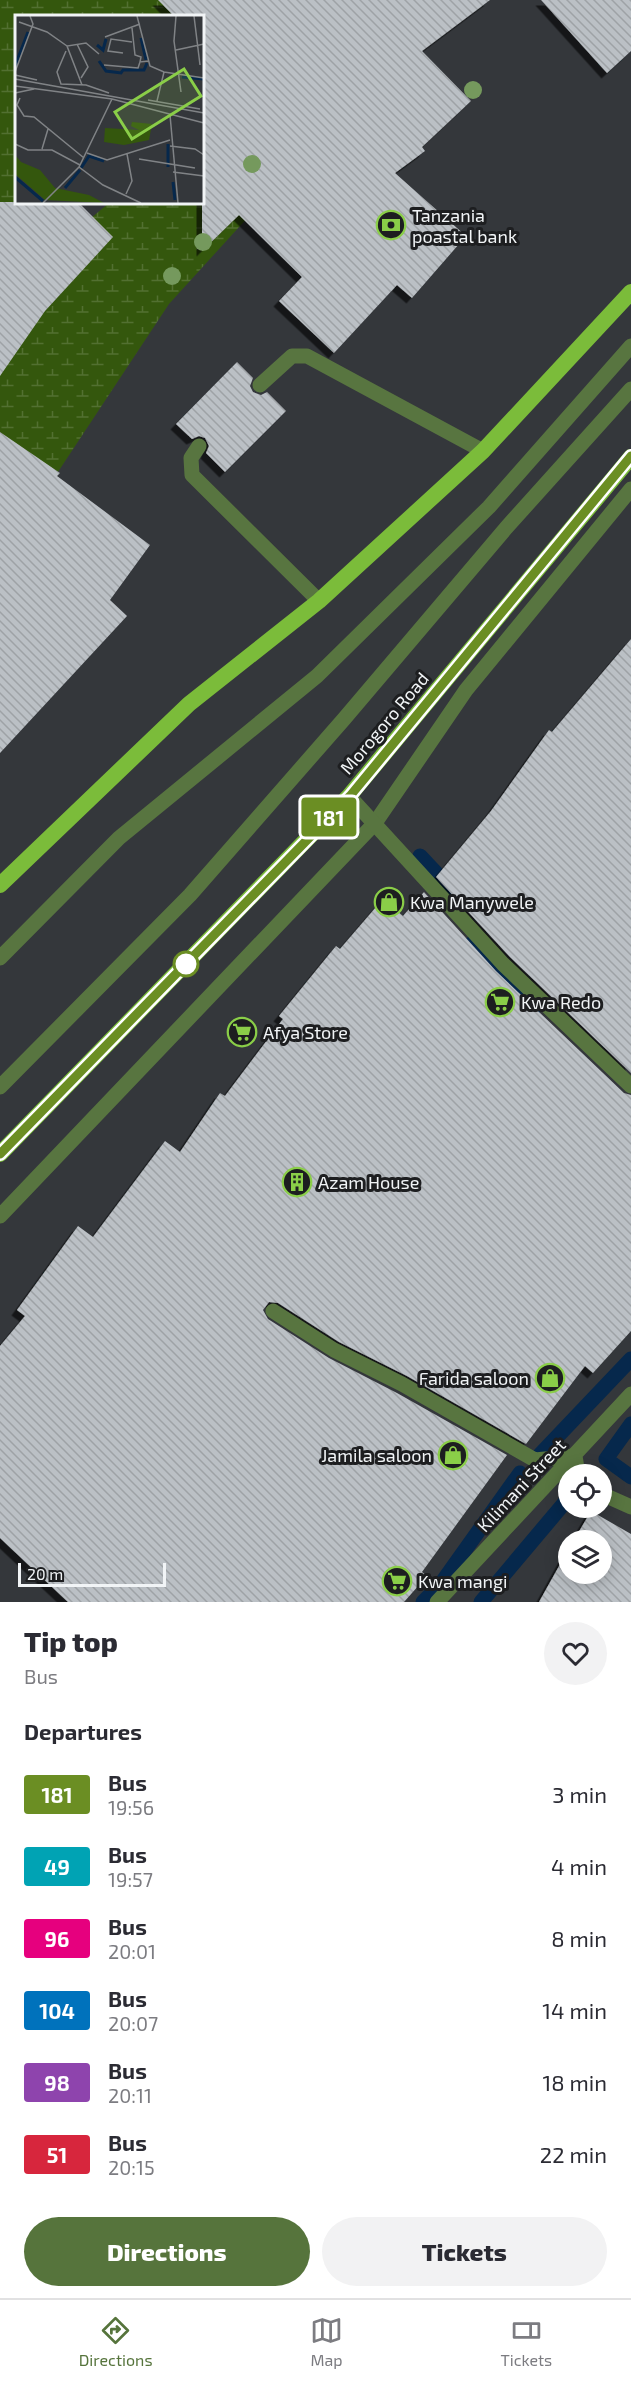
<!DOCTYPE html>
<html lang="en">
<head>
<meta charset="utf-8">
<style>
	body { margin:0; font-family:"Exo 2",sans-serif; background:#f2f2f3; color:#2b2b33; height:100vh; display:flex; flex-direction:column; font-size:22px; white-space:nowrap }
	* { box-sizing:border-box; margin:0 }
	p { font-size:20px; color:#7c7c81 }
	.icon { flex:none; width:33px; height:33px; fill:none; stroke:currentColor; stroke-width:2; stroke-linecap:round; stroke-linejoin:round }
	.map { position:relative; height:1602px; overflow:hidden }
	.sheet { display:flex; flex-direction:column; background:#fff; flex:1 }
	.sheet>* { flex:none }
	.badge { padding:0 12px; border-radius:4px; font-size:21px; line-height:39px }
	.fabs { position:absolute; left:558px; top:1464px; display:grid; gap:12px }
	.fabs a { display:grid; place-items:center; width:54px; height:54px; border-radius:50%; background:#fff; box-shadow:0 3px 15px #0003; font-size:30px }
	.scale { position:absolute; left:18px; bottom:15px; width:148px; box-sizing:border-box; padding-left:6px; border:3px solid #f1f4f6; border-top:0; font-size:16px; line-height:21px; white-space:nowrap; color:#f1f4f6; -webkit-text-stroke:4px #1d1e20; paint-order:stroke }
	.map>.badge { position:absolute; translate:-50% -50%; box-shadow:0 0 0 3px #fff }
	h2 { padding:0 24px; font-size:22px; line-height:54px }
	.round { display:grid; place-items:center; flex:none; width:63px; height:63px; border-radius:32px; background:#f2f2f3 }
	.headline { display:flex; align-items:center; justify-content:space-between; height:102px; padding:0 24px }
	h1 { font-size:28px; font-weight:800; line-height:45px }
	.action { display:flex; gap:12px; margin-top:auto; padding:12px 24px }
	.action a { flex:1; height:69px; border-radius:36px; background:#56743c; color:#fff; font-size:24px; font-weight:800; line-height:69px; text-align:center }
	.action a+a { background:#f2f2f3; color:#2b2b33 }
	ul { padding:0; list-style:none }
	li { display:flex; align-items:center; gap:18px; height:72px; padding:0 24px }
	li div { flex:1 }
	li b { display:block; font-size:22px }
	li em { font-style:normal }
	li .badge { min-width:66px; font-weight:700; text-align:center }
	.tabs { display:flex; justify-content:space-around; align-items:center; height:84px; border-top:2px solid #e1e1e2; background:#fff; font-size:16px; color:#7c7c81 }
	.tabs a { display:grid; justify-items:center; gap:3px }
	.tabs .current { color:#56743c }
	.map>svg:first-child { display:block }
</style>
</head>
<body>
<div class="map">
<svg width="631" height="1602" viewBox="0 0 631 1602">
	<defs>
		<pattern id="wetland-marsh" width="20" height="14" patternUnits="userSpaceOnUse" patternTransform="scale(1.5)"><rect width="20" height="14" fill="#34570d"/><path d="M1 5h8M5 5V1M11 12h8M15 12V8" fill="none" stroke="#527031"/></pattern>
		<pattern id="building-back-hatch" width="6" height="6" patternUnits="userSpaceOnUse" patternTransform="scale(1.5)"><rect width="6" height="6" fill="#bbc0c5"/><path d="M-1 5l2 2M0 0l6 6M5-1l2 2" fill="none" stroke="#9ea2a6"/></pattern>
		<filter id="shadow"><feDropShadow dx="-5.5" dy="5.5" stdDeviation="0" flood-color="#0009"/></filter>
	</defs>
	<rect width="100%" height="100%" fill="#34373b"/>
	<path fill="url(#wetland-marsh)" d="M 0,0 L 197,0 L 178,16 L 16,16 L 16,202 L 73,233 L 109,203 L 202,202 L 280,182 L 169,304 L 48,487 L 0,469 Z"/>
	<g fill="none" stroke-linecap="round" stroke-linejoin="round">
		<path stroke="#06284c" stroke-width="15" d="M 420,856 L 451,889
			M 471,944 L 534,1008
			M 631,1424 L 606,1459 L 631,1477
			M 535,1460 L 631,1359
			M 423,1602 L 440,1585 L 520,1473
			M 481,1602 L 566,1501"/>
	</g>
	<path fill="url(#building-back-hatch)" filter="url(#shadow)" d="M 158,0 L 490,0 L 422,51 L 471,101 L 422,147 L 425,151 L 395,173 L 466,236 L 412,298 L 397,285 L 334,353 L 279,301 L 302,277 L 239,215 L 202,251 L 202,16 L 174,16 Z
		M 541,0 L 631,0 L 631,51 L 607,73 Z
		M 0,202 L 78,202 L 113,237 L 45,311 L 0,376 Z
		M 237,362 L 253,378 L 250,386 L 253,392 L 261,395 L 267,392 L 286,411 L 225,472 L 206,453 L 209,446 L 205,438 L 199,436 L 192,439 L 176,424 Z
		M 0,432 L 60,473 L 57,476 L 150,545 L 110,600 L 127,616 L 0,753 Z
		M 631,639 L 631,1073 L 510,957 L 436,877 L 491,811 L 549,730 L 552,732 Z
		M 424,892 L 496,971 L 624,1093 L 631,1095 L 631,1331 L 593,1373 L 585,1366 L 526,1444 L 407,1376 L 339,1342 L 278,1303 L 269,1302 L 263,1310 L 268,1319 L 329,1358 L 397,1393 L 507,1455 L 422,1572 L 427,1576 L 404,1602 L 68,1602 L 0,1538 L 0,1346 L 25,1316 L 17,1310 L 78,1226 L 93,1237 L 165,1141 L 180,1152 L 220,1093 L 225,1096 L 283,1019 L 279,1016 L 336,946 L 340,949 L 383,899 L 403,916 Z
		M 591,1511 L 631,1534 L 631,1602 L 539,1602 L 568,1550 L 568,1574 L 602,1574 L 602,1540 L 574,1540 Z"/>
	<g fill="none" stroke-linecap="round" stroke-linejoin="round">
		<path stroke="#587540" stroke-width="15" d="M 260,385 L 292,356 L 307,356 L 483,451
			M 199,446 L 191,458 L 192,475 L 319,601
			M 0,958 L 119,838 L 317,676 L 489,507 L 631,346
			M 0,1087 L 190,895 L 344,719 L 506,528 L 631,389
			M 0,1216 L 375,823 L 466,690 L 631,489"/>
		<path stroke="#587540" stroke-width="15" d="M 349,796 L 503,964 L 631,1086
			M 273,1311 L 334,1350 L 402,1384 L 535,1460 L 575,1456
			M 575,1456 L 578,1474
			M 602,1494 L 631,1507
			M 437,1602 L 631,1394"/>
		<path stroke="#7bbc3a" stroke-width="16" d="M 0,885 L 189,704 L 319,601 L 483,451 L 631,292
			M 0,1154 L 349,796 L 631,457"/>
	</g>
	<g fill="#75995d">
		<circle cx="473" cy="90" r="9"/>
		<circle cx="252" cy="164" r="9"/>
		<circle cx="203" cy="242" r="9"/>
		<circle cx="172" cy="276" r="9"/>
	</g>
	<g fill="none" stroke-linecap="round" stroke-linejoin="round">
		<g stroke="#fff" stroke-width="14">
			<path id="line" d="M 0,1154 L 350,796 L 631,456"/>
		</g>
		<use href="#line" stroke="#6b8e23" stroke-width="9"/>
	</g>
	<defs>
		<g id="bank-ring" transform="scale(1.5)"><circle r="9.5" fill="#1d1e20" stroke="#8ace48" stroke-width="1.5"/><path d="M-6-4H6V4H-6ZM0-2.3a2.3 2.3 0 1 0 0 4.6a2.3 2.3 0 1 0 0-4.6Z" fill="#8ace48"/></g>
		<g id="shop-ring" transform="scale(1.5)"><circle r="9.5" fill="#1d1e20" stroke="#8ace48" stroke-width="1.5"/><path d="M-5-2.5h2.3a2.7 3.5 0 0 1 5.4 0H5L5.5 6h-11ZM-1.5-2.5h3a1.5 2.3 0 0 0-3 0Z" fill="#8ace48"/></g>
		<g id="supermarket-ring" transform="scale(1.5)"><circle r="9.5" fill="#1d1e20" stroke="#8ace48" stroke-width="1.5"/><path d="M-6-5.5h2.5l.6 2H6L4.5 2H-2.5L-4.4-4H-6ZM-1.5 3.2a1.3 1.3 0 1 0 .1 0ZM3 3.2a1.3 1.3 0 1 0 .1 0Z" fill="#8ace48"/></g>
		<g id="building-ring" transform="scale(1.5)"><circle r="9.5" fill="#1d1e20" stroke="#8ace48" stroke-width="1.5"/><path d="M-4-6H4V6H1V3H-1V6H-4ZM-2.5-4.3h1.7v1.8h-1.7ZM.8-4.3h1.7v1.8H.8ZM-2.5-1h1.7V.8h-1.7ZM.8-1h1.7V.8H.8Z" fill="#8ace48"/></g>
	</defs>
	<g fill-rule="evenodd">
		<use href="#bank-ring" x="391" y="225"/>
		<use href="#shop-ring" x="389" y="902"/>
		<use href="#supermarket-ring" x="500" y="1002"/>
		<use href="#supermarket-ring" x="242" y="1032"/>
		<use href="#building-ring" x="297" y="1182"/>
		<use href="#shop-ring" x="550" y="1378"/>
		<use href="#shop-ring" x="453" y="1455"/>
		<use href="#supermarket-ring" x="397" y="1581"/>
	</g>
	<circle fill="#fff" stroke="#6b8e23" stroke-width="3" cx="186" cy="964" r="12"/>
	<g text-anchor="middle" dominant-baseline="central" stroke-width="6" stroke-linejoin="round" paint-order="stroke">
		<g font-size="18" fill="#f1f4f6" stroke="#1d1e20" text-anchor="start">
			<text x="412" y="215">Tanzania<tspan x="412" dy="21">poastal bank</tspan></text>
			<text x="410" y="902">Kwa Manywele</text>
			<text x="521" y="1002">Kwa Redo</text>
			<text x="263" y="1032">Afya Store</text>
			<text x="318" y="1182">Azam House</text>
			<text x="529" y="1378" text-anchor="end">Farida saloon</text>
			<text x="432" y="1455" text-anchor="end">Jamila saloon</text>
			<text x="418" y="1581">Kwa mangi</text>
		</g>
		<g font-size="18" fill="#f1f4f6" stroke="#1d1e20">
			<text transform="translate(384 723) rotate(-50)">Morogoro Road</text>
			<text transform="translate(521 1485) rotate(-47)">Kilimani Street</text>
		</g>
	</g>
	<g transform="translate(15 15)">
		<rect width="189" height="189" fill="#34373b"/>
		<path d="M 117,107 L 137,109 L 134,125 L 109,130 L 89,127 L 90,113 L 124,115 L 116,111 ZM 0,140 L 6,147 L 25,155 L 40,173 L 74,180 L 89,188 L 30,185 L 0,159 Z" fill="#34570d"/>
		<path fill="none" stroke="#06284c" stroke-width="3" d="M 126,23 L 131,45M 82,30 L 88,35 L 91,24M 84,46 L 91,56 L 106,58 L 108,55 L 129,55 L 132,48M 0,51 L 13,17M 167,62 L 189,64M 153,129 L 153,152M 66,153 L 74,141 L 89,146M 0,162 L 28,186M 158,167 L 160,185M 50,173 L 65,155"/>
		<path fill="none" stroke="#808386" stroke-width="1.5" d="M 122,1 L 135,51 L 149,57 L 189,63M 161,1 L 159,26 L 166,77M 179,1 L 185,50M 4,7 L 32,17 L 52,31M 117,13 L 120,40 L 126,42 L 125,47 L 134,46M 90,22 L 125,9M 62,29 L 73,52 L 66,63M 161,35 L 189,29M 51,36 L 42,57 L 46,69 L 71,70 L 94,78M 108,38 L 93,36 L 96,24 L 117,27M 89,50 L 123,53 L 125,47M 0,57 L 18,9 L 15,1M 0,60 L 22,65M 0,64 L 189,98M 67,70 L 52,31 L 71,28 L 84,39M 0,71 L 97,84 L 189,108M 0,78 L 19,74M 5,83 L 2,90 L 9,101 L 19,102 L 69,143M 133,85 L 185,94M 142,86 L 149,57M 155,100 L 163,188M 0,129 L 13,135 L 37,135 L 65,150M 155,131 L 180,134 L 189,140M 27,134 L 33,114M 72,138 L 92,145 L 155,125M 124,144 L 180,153M 64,152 L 88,170 L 126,188M 158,157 L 189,161M 111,179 L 117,166 L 112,139M 28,188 L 64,152 L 97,84"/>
		<path fill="#8ace48" fill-opacity="0.15" stroke="#8ace48" stroke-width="3" d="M 169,54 L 186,81 L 117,124 L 100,97 Z"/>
		<rect width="189" height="189" fill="none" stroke="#f1f4f6" stroke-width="3"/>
	</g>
</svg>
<div class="fabs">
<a><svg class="icon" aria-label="locate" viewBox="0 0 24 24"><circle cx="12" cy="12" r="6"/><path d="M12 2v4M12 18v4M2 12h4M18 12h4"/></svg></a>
<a><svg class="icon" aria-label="layers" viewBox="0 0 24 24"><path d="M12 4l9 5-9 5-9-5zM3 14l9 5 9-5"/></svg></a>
</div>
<div class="scale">20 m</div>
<b class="badge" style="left:329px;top:817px;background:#6b8e23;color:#fff">181</b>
</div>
<section class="sheet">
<div class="headline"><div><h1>Tip top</h1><p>Bus</p></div><a class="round"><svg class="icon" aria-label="heart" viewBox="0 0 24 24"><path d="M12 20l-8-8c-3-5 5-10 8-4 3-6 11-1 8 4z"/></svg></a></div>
<h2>Departures</h2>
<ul>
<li><span class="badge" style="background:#6b8e23;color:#fff">181</span><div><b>Bus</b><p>19:56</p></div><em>3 min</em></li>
<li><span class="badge" style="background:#00a3b4;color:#fff">49</span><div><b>Bus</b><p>19:57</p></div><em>4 min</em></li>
<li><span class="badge" style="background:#e6007e;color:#fff">96</span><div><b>Bus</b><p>20:01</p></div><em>8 min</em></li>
<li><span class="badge" style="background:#0072bc;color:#fff">104</span><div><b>Bus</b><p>20:07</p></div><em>14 min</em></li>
<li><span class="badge" style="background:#8e44ad;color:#fff">98</span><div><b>Bus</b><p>20:11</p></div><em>18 min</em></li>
<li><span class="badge" style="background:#d7263d;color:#fff">51</span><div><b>Bus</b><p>20:15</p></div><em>22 min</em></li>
</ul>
<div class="action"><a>Directions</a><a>Tickets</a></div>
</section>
<nav class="tabs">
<a class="current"><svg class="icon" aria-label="directions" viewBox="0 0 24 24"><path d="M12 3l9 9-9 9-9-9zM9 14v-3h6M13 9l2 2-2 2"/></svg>Directions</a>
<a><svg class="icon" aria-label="map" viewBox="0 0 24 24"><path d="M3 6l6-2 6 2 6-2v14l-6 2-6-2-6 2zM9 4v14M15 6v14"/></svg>Map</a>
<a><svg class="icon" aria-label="tickets" viewBox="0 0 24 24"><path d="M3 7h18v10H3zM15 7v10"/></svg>Tickets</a>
</nav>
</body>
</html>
